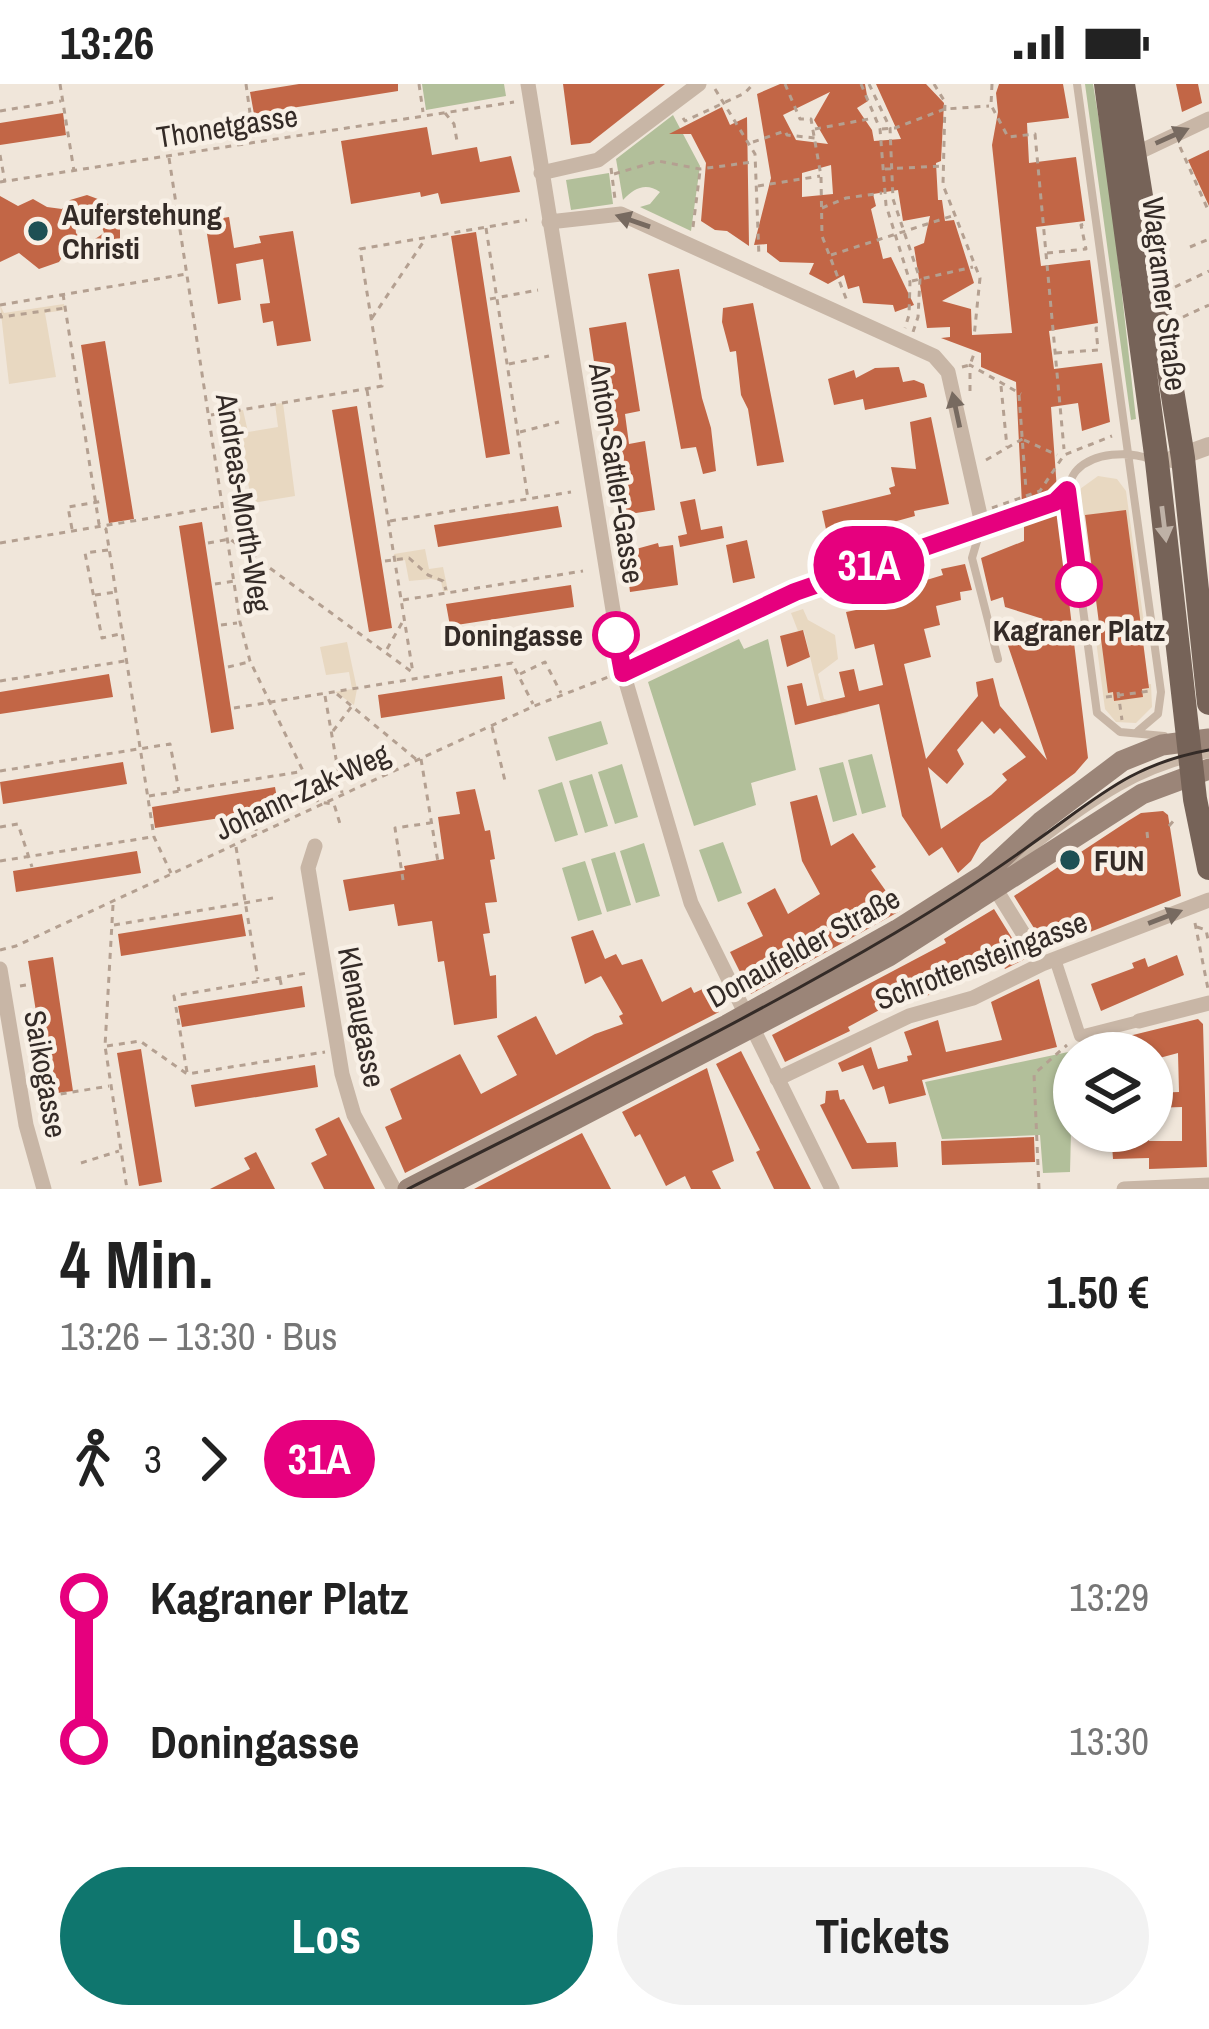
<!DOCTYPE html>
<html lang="de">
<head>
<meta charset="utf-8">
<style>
	body { margin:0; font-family:"Archivo Narrow",sans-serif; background:#f2f2f2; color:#222; height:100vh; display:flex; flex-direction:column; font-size:45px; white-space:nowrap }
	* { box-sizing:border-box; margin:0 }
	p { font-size:39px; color:#767676 }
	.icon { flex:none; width:66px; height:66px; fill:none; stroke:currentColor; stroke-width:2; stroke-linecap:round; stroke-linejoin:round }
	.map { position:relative; height:1105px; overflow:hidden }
	.side { display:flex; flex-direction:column; background:#fff; flex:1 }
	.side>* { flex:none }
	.badge { padding:0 24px; border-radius:39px; font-size:42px; line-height:78px }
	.buttons { position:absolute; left:1053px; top:948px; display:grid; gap:24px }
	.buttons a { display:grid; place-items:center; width:120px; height:120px; border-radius:50%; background:#fff; box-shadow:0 3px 9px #0004; font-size:60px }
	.map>.badge { position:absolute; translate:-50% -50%; box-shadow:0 0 0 6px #fff }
	.legs { display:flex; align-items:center; gap:18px; height:132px; padding:0 60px; font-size:39px }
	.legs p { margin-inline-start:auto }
	.overview { display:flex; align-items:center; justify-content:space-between; height:204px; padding:0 60px }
	h1 { font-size:66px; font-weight:700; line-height:90px }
	.button { display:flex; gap:24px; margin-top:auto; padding:24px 60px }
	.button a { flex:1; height:138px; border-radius:72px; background:#0f766e; color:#fff; font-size:48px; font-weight:700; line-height:138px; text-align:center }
	.button a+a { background:#f2f2f2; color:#222 }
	ul { padding:0 60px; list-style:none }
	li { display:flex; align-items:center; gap:42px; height:144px; font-size:45px }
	li i { display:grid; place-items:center; width:18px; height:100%; margin:0 15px; background:currentColor }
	li i::after { content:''; width:30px; height:30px; margin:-15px; border:9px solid; border-radius:50%; background:#fff }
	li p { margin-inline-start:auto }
	li:first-child i { background:linear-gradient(#0000 50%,currentColor 0) }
	li:last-child i { background:linear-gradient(currentColor 50%,#0000 0) }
	.status { display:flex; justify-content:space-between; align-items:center; height:84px; padding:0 60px; background:#fff; direction:ltr }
	.status svg { height:33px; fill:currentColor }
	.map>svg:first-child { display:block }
</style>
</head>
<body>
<div class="status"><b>13:26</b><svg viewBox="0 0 49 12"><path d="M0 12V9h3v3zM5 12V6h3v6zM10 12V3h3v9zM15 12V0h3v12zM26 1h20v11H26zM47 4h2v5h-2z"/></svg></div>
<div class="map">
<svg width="1209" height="1105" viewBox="0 0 1209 1105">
	<rect width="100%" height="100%" fill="#f0e6da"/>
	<path fill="#b2bf9a" d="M 422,0 L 504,0 L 506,12 L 426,26 Z
		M 1085,0 L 1093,0 L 1110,104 L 1136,335 L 1131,336 Z
		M 673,31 L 700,82 L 691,147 L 640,123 L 650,120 L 660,108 C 646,98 634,104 623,116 L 616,75 Z
		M 609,89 L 613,120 L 571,126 L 566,96 Z
		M 739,555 L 744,565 L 768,555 L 796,686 L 751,699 L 756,721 L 694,742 L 648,598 Z
		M 601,637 L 608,660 L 556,677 L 548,653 Z
		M 872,670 L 886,723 L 862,730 L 848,676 Z
		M 843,678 L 857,731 L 833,738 L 819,684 Z
		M 622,680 L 638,733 L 615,740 L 598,688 Z
		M 592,690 L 608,742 L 585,749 L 569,697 Z
		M 562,698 L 578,751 L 555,758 L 538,706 Z
		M 723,758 L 742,809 L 718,818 L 699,766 Z
		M 644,759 L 660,812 L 636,819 L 620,767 Z
		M 615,768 L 631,821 L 607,828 L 591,775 Z
		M 585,777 L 602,830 L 578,837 L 562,784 Z
		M 1073,967 L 1070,1088 L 1043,1089 L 1040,1051 L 942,1055 L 925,998 Z"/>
	<path fill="#e8d8c1" d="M 64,220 L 65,226 L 45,229 L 56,293 L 9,300 L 0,221 L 4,229 Z
		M 283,319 L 295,412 L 252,419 L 234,327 L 243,326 L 248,348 L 278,343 L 275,320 Z
		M 1098,392 L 1117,395 L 1126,407 L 1145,547 L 1135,548 L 1119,427 L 1080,432 L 1080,405 Z
		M 425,465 L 429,485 L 443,483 L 448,507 L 443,507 L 441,497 L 431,495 L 409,497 L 405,476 L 395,478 L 394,470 Z
		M 803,525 L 808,536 L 835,551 L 838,575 L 818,590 L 824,615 L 847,623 L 848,629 L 835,632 L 834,626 L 821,619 L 804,547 L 798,547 L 791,529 Z
		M 1104,539 L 1142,601 L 1151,600 L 1152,623 L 1136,639 L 1116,638 L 1105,625 L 1094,541 Z
		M 347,558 L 357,605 L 354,621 L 335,608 L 352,605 L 349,588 L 326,591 L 320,563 Z"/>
	<path fill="#c26646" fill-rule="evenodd" d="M 299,0 L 398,0 L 398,7 L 254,30 L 250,8 Z
		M 563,0 L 665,0 L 590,59 L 571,61 Z
		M 780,0 L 865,0 L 868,17 L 857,24 L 872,46 L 874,57 L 901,55 L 876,0 L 926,0 L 944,19 L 941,77 L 936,79 L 938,116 L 942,116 L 945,137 L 954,136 L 974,199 L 942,217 L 971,225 L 972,251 L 1012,249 L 992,61 L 998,28 L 996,9 L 999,0 L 1063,0 L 1069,34 L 1027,39 L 1029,79 L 1076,73 L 1085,137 L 1036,143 L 1041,182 L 1090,176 L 1098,239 L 1049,247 L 1054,285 L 1102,279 L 1110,338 L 1082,347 L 1078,319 L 1051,323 L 1057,406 L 1053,411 L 1022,421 L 1016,298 L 981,283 L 981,269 L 941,254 L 950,253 L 950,243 L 927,244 L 914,163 L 924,159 L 930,132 L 903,137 L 898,106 L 873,110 L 876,122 L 871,125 L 883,175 L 891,173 L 914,221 L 895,228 L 893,221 L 863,219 L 859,202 L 848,205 L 844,191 L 828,200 L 809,190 L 814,179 L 780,178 L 767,168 L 767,160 L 754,161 L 771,94 L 757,10 ZM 830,8 L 814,36 L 828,60 L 796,56 L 783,31 ZM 831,81 L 833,110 L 802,113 L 802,89 Z
		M 1176,0 L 1198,0 L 1202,19 L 1182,28 Z
		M 722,23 L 730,41 L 747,33 L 749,162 L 727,147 L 715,146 L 701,137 L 706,79 L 691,50 L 669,50 Z
		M 63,29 L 66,51 L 0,61 L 0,39 Z
		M 427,43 L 432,71 L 477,63 L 480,78 L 511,72 L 520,108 L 441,120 L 438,109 L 421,113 L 420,108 L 351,120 L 341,57 Z
		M 1209,66 L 1209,122 L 1188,76 Z
		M 87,111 L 106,118 L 120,134 L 120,154 L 105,171 L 85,176 L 67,167 L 59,178 L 39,185 L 19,169 L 0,178 L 0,112 L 18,122 L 33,115 L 47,123 L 62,125 L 70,116 ZM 81,131 L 99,134 L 104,149 L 86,161 L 76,149 L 75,140 Z
		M 229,133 L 234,164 L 261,159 L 259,152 L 293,147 L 311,257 L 277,262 L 273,237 L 263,239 L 260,220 L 270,219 L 263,175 L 236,180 L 241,216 L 218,220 L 205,137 Z
		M 476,148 L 510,370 L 486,374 L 451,152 Z
		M 679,185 L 702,314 L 711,344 L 716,387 L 703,390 L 696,363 L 681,365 L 648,190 Z
		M 753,219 L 784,378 L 757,382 L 748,325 L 741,311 L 736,267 L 730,268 L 722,238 L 723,224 Z
		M 626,238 L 640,327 L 625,330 L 629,360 L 645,357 L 655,426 L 617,432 L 589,244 Z
		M 105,257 L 134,435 L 109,439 L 81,261 Z
		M 899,283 L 903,298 L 914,296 L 924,300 L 927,313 L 865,326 L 863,315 L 834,321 L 828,295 L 854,286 L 856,294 L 875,284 Z
		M 357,322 L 392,544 L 369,548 L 332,326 Z
		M 931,333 L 949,420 L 914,427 L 915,432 L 850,450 L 845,457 L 829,459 L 822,427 L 891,410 L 889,404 L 895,402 L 891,383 L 916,385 L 910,338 Z
		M 695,415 L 701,446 L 722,442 L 724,454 L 680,463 L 678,452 L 687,450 L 680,418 Z
		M 558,422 L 562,443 L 438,463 L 434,441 Z
		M 1126,426 L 1149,604 L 1142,605 L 1143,613 L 1114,617 L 1113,608 L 1108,609 L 1085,431 Z
		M 1058,427 L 1088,674 L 1075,689 L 981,759 L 971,777 L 958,789 L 942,763 L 929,772 L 902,732 L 879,620 L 795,641 L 787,602 L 802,599 L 807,622 L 845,613 L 839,588 L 854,585 L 859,607 L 883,601 L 874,560 L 855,565 L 846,528 L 866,524 L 864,515 L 943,491 L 941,485 L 965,480 L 972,506 L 960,508 L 961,516 L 936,522 L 940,541 L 924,545 L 931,573 L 904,580 L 926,675 L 978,612 L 976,598 L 993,594 L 1000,622 L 1047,676 L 1004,550 L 1043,535 L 1005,523 L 1003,513 L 991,517 L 981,474 L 1024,457 L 1024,438 ZM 982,637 L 994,650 L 1000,644 L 1026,673 L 1002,690 L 1007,696 L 991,711 L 941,745 L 928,683 L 947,700 L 964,680 L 957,666 Z
		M 202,438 L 234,645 L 211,649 L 179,442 Z
		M 747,456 L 755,494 L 733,499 L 726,461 Z
		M 658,459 L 659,463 L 673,461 L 678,501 L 630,508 L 625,468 Z
		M 571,501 L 574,523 L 450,542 L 446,520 Z
		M 803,546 L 810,573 L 787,583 L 780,552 Z
		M 109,590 L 113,613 L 0,630 L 0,608 Z
		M 502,592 L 505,615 L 381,634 L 378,611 Z
		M 123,678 L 127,700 L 3,720 L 0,698 Z
		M 275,703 L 279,725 L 155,744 L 152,723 Z
		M 475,705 L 485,747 L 490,746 L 495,775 L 490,776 L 497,818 L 485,819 L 490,849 L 483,850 L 490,892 L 496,891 L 497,934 L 454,941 L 444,877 L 438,878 L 432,837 L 398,842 L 394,820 L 349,827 L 343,796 L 405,786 L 404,782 L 444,775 L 438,733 L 460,730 L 456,708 Z
		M 817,711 L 831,762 L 853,749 L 876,783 L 871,786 L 900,827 L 751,910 L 730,868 L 763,852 L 747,819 L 775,804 L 788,830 L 820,810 L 802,777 L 790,718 Z
		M 1163,727 L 1168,731 L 1181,812 L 1047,865 L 1014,812 L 1128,737 L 1141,729 Z
		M 137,767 L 141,789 L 16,808 L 13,787 Z
		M 994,825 L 1025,875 L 1005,885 L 992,863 L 958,883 L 964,893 L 925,913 L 920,904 L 848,943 L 850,947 L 785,978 L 772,951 L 946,859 L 944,855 Z
		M 242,830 L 246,852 L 121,872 L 118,850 Z
		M 593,846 L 605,875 L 616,870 L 622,881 L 642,875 L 662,918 L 691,903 L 694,909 L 709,902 L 719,928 L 405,1089 L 385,1043 L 402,1035 L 390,1005 L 460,970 L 481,1010 L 517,991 L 497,952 L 536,932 L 556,971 L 595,950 L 623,940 L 619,932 L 623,930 L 601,892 L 585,900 L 571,853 Z
		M 1177,871 L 1184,891 L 1101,927 L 1091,900 L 1134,884 L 1132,879 L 1145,874 L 1148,883 Z
		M 53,873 L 73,1007 L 49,1010 L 28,877 Z
		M 1039,895 L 1057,963 L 922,996 L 926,1011 L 889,1020 L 884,1002 L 873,1006 L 863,981 L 842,988 L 838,979 L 871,963 L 878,985 L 908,977 L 907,972 L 912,971 L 904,948 L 938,936 L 946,968 L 1002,956 L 991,918 Z
		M 302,902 L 305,923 L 182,943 L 178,922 Z
		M 1198,935 L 1203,940 L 1207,1083 L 1149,1085 L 1149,1074 L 1113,1075 L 1111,1047 L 1149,1047 L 1149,1057 L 1182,1057 L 1182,1023 L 1152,1024 L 1152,1009 L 1179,1008 L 1178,969 L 1152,976 L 1152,969 L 1080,969 L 1080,964 Z
		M 141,965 L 162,1098 L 139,1102 L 117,969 Z
		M 741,967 L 785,1054 L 811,1105 L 774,1105 L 756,1068 L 760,1066 L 716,980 Z
		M 315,981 L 318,1003 L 195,1023 L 191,1001 Z
		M 707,984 L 734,1077 L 712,1087 L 721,1105 L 691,1105 L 685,1092 L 666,1102 L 640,1050 L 635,1053 L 622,1028 Z
		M 838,1006 L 840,1016 L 844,1015 L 867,1059 L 896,1058 L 898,1083 L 852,1085 L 820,1021 L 825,1019 L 826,1007 Z
		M 339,1033 L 375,1105 L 324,1105 L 311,1079 L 327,1071 L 315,1045 Z
		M 582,1049 L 611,1105 L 474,1105 Z
		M 1034,1053 L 1035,1078 L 942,1081 L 941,1057 Z
		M 256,1068 L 275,1105 L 210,1105 L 250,1085 L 244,1074 Z"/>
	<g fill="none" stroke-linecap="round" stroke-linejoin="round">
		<path stroke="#b4a091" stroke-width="3" stroke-dasharray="6 6" stroke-linecap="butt" d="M 60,0 L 74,87
			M 246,0 L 254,58
			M 419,0 L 423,28
			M 785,0 L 800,35 L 811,35 L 821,92 L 822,152 L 847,217
			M 861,0 L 880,45 L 886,121 L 910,198 L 909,231 L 905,244
			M 869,0 L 890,44 L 893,115 L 920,195 L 918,233 L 913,248
			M 934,0 L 945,18 L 943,101 L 980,194 L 974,253
			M 992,0 L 991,21 L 1008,53 L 1035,50 L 1064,365
			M 715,5 L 755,70 L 759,173
			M 0,27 L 61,17
			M 445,29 L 454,40 L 457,57
			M 683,34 L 685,37 L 745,9 L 753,0
			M 815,45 L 874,34
			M 882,45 L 895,44 L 945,25 L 989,22
			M 753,58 L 785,47 L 787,51 L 815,54
			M 1180,63 L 1209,128
			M 0,71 L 5,98
			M 169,74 L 240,538 L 250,577 L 318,718 L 334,720 L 341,743
			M 611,84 L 615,115
			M 885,85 L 942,82
			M 614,90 L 658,77 L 700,85 L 753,78
			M 0,98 L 514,18
			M 758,102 L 820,92
			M 822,124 L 846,114 L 882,109
			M 693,143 L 700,87
			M 486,144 L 528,415
			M 1190,163 L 1209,155
			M 1047,169 L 1086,165 L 1081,141 L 1086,140
			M 831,171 L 952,132
			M 912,197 L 973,183
			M 1175,203 L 1209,187
			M 63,210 L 99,440 L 106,445 L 154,753 L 171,789
			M 490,215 L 538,206
			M 0,221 L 187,190
			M 0,229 L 1,233 L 65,224
			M 1183,233 L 1209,221
			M 372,234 L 424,157
			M 1056,269 L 1098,266 L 1096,244 L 1100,244
			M 509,280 L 549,272
			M 962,283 L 970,281 L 975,267
			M 1001,302 L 1007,363
			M 367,306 L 413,589
			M 970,307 L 970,281 L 1021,310
			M 1019,311 L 1026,406
			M 211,331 L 382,302 L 360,165 L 527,136
			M 520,348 L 559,338
			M 1024,356 L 1057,371
			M 986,376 L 1026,353
			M 992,424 L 1040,407 L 1064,371 L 1112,352
			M 390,437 L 571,408
			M 72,445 L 68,423 L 103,417
			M 0,459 L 223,422
			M 208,459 L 230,455 L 412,588
			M 108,466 L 85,469 L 102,554 L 120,550
			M 385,477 L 409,474 L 428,491 L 443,497 L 446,506
			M 215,500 L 235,497
			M 95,511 L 116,508
			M 403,516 L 583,487
			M 221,541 L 237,539
			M 387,565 L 403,537
			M 228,583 L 249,578
			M 520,590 L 545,578 L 561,609
			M 0,597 L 125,577
			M 1118,608 L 1122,636
			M 337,610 L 417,676
			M 325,612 L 342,709
			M 1106,613 L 1150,607
			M 234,624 L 512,579 L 533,620
			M 492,643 L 505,697
			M 333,647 L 352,622
			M 421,675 L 438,778
			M 0,687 L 170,660 L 179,707
			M 149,712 L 299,688
			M 253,729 L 257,751
			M 1169,742 L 1176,734
			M 0,743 L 18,740 L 32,783
			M 1147,748 L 1148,757
			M 236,763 L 258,895
			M 0,777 L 152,753
			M 403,796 L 395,744 L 430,739
			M 113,821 L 105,962 L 127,1105
			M 1195,839 L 1208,905
			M 114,841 L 273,814
			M 1197,843 L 1206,846 L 1209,860
			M 0,866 L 16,862 L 534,622 L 611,592
			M 280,895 L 282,905
			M 20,902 L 32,900
			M 28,946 L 39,944
			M 107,962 L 140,957 L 187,990 L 325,968
			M 187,988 L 174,912 L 307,889
			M 34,990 L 45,988
			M 37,1014 L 109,1002
			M 81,1079 L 119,1067
			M 1039,1105 L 1034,990 L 1067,961"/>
		<path stroke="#c8b6a6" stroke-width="8" d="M 1077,0 L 1161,608 L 1158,630 L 1138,647
			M 1067,406 L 1097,629 L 1120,648 L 1164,652
			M 998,575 L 972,474 L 982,440 C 1003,433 1039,428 1057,418 C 1069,410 1068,395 1077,386 C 1094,368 1129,367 1150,375
			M 1009,781 C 1077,732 1124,686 1209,670"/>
		<path stroke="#c8b6a6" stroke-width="12" d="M 1055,875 L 1080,952 L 1139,937"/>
		<path stroke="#c8b6a6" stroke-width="15" d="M 528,0 L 623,588 L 691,819 L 832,1105
			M 1135,70 L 1209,35
			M 541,89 L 598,76 L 699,0
			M 549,138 L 621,130 L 934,272 L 948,288 L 982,440 L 795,508 L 623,588
			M 315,762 L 308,784 L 342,990 L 354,1031 L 394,1105
			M 990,796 L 1042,880
			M 0,885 L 26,1041 L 44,1105
			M 1139,937 L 1209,919
			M 777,995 L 909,932 L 973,914 L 1042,880 L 1209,816
			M 1124,1105 L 1209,1101"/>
		<path stroke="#c8b6a6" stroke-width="18" d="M 1173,375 L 1209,362"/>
		<path stroke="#9b8578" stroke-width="21" d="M 408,1105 L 727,941 L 897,846 L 985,790 L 1041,738 L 1122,677 L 1162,661 L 1209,655
			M 441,1105 L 889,872 L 1142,710 L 1209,685"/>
		<path stroke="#766358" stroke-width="24" d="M 1106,0 L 1157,378 L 1195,715 L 1209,784
			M 1123,0 L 1183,374 L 1209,619"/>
		<path stroke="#342b27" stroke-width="3" d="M 408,1105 C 571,1022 738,942 895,849 C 942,821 989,791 1033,759 C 1096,715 1130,680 1209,666"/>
	</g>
	<defs><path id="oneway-solid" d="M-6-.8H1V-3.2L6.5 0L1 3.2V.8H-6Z" transform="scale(3)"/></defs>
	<g fill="#776a60">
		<use href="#oneway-solid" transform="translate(1172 52) rotate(-24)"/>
		<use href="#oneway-solid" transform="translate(633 137) rotate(-161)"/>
		<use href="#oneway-solid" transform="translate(956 326) rotate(-102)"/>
		<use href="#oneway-solid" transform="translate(1165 833) rotate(-21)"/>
	</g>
	<use fill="#beb1a6" href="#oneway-solid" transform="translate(1164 440) rotate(83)"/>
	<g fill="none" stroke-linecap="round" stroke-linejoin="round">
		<g stroke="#fff" stroke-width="27">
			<path id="line-1" d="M 616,551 L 623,589 L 795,508 L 1055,418 L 1067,406 L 1079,500"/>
		</g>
		<use href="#line-1" stroke="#e6007e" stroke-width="18"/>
	</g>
	<g fill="#1e5054" stroke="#f8f0e6" stroke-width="4.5">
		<circle cx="38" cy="147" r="12"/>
		<circle cx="1070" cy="776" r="12"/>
	</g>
	<g fill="#fff" stroke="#e6007e" stroke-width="6">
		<circle cx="1079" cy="500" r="21"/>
		<circle cx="616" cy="551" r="21"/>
	</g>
	<g text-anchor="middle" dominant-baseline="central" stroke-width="9" stroke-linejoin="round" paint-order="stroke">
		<g font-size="30" fill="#342b27" stroke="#f8f0e6">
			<text transform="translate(227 42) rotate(-9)">Thonetgasse</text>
			<text transform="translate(1165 210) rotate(83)">Wagramer Straße</text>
			<text transform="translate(617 389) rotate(81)">Anton-Sattler-Gasse</text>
			<text transform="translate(244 419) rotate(81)">Andreas-Morth-Weg</text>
			<text transform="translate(302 707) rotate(-25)">Johann-Zak-Weg</text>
			<text transform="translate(803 863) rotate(-29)">Donaufelder Straße</text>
			<text transform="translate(981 876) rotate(-21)">Schrottensteingasse</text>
			<text transform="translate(362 933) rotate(79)">Klenaugasse</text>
			<text transform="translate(46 990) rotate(80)">Saikogasse</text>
		</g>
		<g font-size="30" font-weight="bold" fill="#342b27" stroke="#f8f0e6" text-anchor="start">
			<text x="62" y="130">Auferstehung<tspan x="62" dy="34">Christi</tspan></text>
			<text x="1094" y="776">FUN</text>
		</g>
		<g font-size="30" font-weight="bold" fill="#342b27" stroke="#f8f0e6">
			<text x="1079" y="546">Kagraner Platz</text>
			<text x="583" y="551" text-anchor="end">Doningasse</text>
		</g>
	</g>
</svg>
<div class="buttons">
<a><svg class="icon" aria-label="layers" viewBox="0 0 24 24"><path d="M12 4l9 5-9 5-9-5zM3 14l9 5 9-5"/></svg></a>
</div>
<b class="badge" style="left:869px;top:481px;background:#e6007e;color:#fff">31A</b>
</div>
<section class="side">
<div class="overview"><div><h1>4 Min.</h1><p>13:26 – 13:30 · Bus</p></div><b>1.50 €</b></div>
<div class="legs"><svg class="icon" aria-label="walk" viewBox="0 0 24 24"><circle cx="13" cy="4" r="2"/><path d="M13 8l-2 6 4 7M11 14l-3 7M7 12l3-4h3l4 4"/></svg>3<svg class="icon" aria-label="forward" viewBox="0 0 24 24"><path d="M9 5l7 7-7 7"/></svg><b class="badge" style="background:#e6007e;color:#fff">31A</b></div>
<ul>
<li><i style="color:#e6007e"></i><b>Kagraner Platz</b><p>13:29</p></li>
<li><i style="color:#e6007e"></i><b>Doningasse</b><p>13:30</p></li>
</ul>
<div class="button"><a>Los</a><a>Tickets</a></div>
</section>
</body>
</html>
